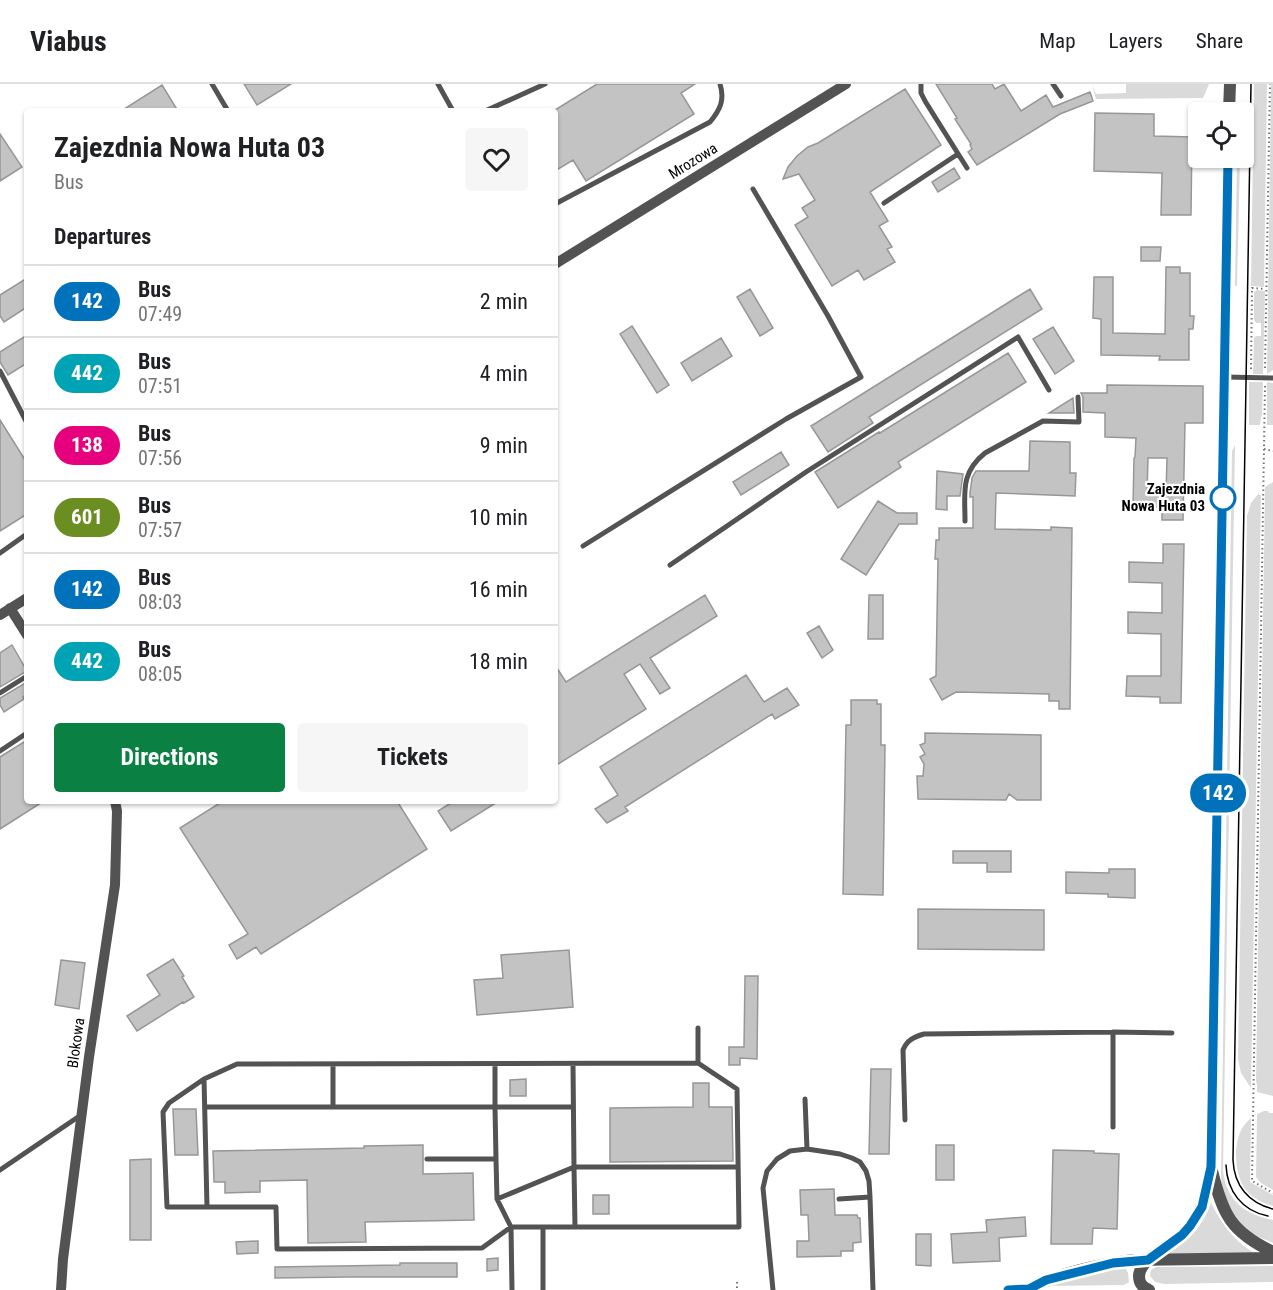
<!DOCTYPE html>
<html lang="en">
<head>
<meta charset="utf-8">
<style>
	body { margin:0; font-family:"Roboto Condensed",sans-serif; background:#f6f6f6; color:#202124; height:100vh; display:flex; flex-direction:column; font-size:22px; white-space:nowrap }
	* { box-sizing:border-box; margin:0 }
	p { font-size:20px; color:#757577 }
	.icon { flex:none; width:33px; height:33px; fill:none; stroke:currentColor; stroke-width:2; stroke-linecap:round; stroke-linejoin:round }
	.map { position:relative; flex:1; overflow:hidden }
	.drawer { position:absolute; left:24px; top:24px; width:534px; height:696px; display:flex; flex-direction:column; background:#fff; border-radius:6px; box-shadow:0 2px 4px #0004 }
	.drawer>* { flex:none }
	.badge { padding:0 12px; border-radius:20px; font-size:21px; line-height:39px }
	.controls { position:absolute; left:1188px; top:18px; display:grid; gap:12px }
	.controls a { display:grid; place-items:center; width:66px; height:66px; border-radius:6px; background:#fff; box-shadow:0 2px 4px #0004; font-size:30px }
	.map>.badge { position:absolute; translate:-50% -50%; box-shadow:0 0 0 3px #fff }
	h2 { padding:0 30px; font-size:22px; line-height:54px }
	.round { display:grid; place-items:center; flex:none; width:63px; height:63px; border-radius:6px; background:#f6f6f6 }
	.headline { display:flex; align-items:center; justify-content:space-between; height:102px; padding:0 30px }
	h1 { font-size:28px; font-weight:700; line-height:45px }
	.primary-button { display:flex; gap:12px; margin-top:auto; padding:12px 30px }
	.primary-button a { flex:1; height:69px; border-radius:6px; background:#0b8043; color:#fff; font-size:24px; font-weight:700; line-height:69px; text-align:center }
	.primary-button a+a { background:#f6f6f6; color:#202124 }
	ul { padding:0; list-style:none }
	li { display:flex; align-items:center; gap:18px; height:72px; padding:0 30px; border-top:2px solid #e0e0e0 }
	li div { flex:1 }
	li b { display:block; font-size:22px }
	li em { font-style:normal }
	li .badge { min-width:66px; font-weight:700; text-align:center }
	header { display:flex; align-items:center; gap:36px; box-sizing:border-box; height:84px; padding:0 30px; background:#fff; border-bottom:2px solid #e0e0e0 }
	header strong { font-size:28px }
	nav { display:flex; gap:33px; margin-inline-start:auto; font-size:21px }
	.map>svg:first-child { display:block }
</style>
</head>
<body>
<header>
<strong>Viabus</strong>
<nav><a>Map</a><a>Layers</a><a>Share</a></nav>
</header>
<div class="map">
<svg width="1273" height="1206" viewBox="0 0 1273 1206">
	<rect width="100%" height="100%" fill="#fff"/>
	<path fill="#dadada" d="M 1092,0 L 1096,10 L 1126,9 L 1126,0 L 1209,0 L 1203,14 L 1096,15 Z
		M 1254,0 L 1267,0 L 1264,203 L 1251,202 Z
		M 1271,0 L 1273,0 L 1273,286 L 1267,290 Z
		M 1237,74 L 1240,74 L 1237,202 L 1235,202 Z
		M 1257,206 L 1265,207 L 1263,290 L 1253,290 L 1254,254 L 1256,252 L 1261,252 L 1261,239 L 1256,239 L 1254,236 L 1254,208 Z
		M 1249,298 L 1263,298 L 1262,331 L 1261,333 L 1260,341 L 1249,341 Z
		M 1267,298 L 1273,299 L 1273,341 L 1267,341 Z
		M 1235,361 L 1223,1087 C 1227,1117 1244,1130 1273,1136 L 1273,1159 C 1267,1156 1260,1154 1255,1151 C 1234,1141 1223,1115 1221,1093 L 1232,367 Z
		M 1273,398 L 1273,1012 L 1257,1008 L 1257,1001 L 1256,997 L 1265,403 Z
		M 1259,409 L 1259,411 L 1261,411 L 1251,1004 L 1241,989 L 1238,975 L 1247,432 L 1251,419 Z
		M 1264,1027 L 1268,1027 L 1269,1029 L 1273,1029 L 1273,1106 L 1261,1099 L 1256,1093 L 1257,1030 Z
		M 1251,1034 L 1250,1098 L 1273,1111 L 1273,1122 C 1244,1114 1236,1096 1236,1068 C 1237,1054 1240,1043 1251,1034 Z
		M 1211,1119 C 1222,1140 1233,1156 1254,1169 L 1168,1170 C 1191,1155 1201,1144 1211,1119 Z
		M 1273,1182 L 1273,1198 L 1164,1200 L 1155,1198 L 1150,1192 L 1151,1186 L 1156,1183 Z
		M 1116,1185 L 1126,1185 L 1128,1189 L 1129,1198 L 1124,1201 L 1047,1202 Z"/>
	<path fill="#c3c3c3" stroke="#979797" stroke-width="1.5" fill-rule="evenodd" d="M 244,0 L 291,0 L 257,21 Z
		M 597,0 L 695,0 L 681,9 L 694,30 L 586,97 L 573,76 L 555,87 L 555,26 Z
		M 936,0 L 992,0 L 995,5 L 1004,0 L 1021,27 L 1046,11 L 1053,23 L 1090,8 L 1093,17 L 1060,30 L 977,81 L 968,68 L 972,65 L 970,61 L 971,60 L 955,35 L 957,34 Z
		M 162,1 L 178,27 L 121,27 Z
		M 905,5 L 941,61 L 870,108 L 888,137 L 879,142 L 892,163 L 887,165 L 895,178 L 864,196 L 858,186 L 832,202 L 795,141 L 808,133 L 802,124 L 815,116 L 799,90 L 783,95 L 788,83 L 797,72 L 808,63 L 818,59 Z
		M 1095,29 L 1154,30 L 1154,52 L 1192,53 L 1191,131 L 1161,131 L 1162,89 L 1094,87 Z
		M 0,50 L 22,83 L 0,97 Z
		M 954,84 L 960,94 L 938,108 L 932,98 Z
		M 1141,163 L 1161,163 L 1160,177 L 1141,177 Z
		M 1166,183 L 1180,183 L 1180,189 L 1190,189 L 1190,232 L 1194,232 L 1193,245 L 1189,245 L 1189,276 L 1159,276 L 1160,272 L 1101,271 L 1101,235 L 1093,234 L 1094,193 L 1113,193 L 1113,249 L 1165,250 Z
		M 27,194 L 27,223 L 4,238 L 0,232 L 0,211 Z
		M 750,205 L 773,244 L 760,252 L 737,213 Z
		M 1030,205 L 1042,225 L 869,333 L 873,339 L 828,368 L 811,342 Z
		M 632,242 L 669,301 L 657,309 L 620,250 Z
		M 1053,243 L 1074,277 L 1055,290 L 1033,255 Z
		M 27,251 L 27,279 L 8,291 L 0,278 L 0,268 Z
		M 721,254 L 732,272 L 692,297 L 681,279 Z
		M 1008,269 L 1026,298 L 898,378 L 901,383 L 838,424 L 815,388 L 879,348 L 880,349 Z
		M 1107,301 L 1203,302 L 1203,339 L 1185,339 L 1183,436 L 1162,436 L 1162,423 L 1133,422 L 1134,374 L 1135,373 L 1136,354 L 1105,353 L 1105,329 L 1083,328 L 1083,313 L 1081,309 L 1107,309 ZM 1148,374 L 1167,374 L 1166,409 L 1147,410 Z
		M 1073,314 L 1074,329 L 1049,329 Z
		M 0,336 L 27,379 L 27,430 L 0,447 Z
		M 1030,357 L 1070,358 L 1070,389 L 1076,389 L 1075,412 L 996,409 L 995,445 L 1051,446 L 1051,443 L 1072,444 L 1070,625 L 1059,625 L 1059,617 L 1049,617 L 1049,610 L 956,608 L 942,616 L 930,595 L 936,592 L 938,475 L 935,475 L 936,456 L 939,456 L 939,444 L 973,444 L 973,413 L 970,413 L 970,409 L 972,394 L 976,387 L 1029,387 Z
		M 781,368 L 789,381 L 741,411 L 733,398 Z
		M 937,387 L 963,390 L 960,412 L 947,412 L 947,426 L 936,425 Z
		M 878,417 L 897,429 L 917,429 L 917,440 L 899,440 L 866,491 L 841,475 Z
		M 1163,460 L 1184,460 L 1181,619 L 1160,619 L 1160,613 L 1126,612 L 1127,592 L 1161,592 L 1161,550 L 1128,549 L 1128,528 L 1162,529 L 1162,499 L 1129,498 L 1129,478 L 1163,479 Z
		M 705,511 L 717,532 L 650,574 L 670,604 L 660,610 L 640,580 L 624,590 L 646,625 L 555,682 L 555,581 L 566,598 Z
		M 869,511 L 883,511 L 883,555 L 868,555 Z
		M 819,542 L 833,566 L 822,574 L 807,549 Z
		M 12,561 L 27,587 L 0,603 L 0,569 Z
		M 746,591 L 764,618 L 787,604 L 799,621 L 775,635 L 772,630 L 625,723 L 628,727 L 607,739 L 595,725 L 618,711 L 600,683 Z
		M 27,598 L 27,610 L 23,613 L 24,615 L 4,628 L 0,621 L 0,614 Z
		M 851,616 L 877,616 L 877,620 L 881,620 L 881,661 L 885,661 L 883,811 L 843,810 L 846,641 L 851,641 Z
		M 925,649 L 1041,651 L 1041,716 L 1017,716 L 1009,710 L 1006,716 L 918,715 L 917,692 L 923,692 L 924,680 L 920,673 L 925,670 L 920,661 L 925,659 Z
		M 27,656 L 27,717 L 44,717 L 0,745 L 0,673 Z
		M 223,717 L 397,717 L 427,765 L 261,870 L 256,863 L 237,875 L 229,861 L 248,850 L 180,744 Z
		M 454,717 L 499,717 L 451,747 L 438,727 Z
		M 953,767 L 1011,767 L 1011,788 L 987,788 L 987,779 L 953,779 Z
		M 1109,785 L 1135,785 L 1135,814 L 1108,813 L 1108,810 L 1066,809 L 1066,788 L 1109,789 Z
		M 918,825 L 1044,826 L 1044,866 L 918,865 Z
		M 569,866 L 573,923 L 477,931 L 474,896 L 503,894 L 501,871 Z
		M 173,875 L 184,892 L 182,893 L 194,913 L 184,919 L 183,918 L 137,947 L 127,932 L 160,911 L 147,891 Z
		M 61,876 L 85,879 L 79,925 L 55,921 Z
		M 745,892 L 758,892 L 757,975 L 740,974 L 740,981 L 729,981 L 729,963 L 744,963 Z
		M 871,985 L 891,985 L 889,1070 L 869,1070 Z
		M 526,995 L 526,1012 L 510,1012 L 510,996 Z
		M 693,999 L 709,999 L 709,1023 L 732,1023 L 733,1077 L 610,1078 L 610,1024 L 693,1023 Z
		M 173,1025 L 196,1025 L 198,1071 L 175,1071 Z
		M 423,1061 L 423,1090 L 473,1089 L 474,1136 L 365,1138 L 366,1158 L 308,1159 L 307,1096 L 260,1097 L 260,1108 L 225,1109 L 225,1098 L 214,1098 L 213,1067 L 364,1064 L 364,1062 Z
		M 936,1061 L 954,1061 L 954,1096 L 936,1096 Z
		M 1053,1066 L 1094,1067 L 1094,1069 L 1119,1070 L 1117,1145 L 1093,1144 L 1092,1160 L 1051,1160 Z
		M 151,1075 L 151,1156 L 130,1156 L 130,1076 Z
		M 834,1105 L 835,1131 L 857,1131 L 858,1134 L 860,1134 L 861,1158 L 853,1159 L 853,1167 L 841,1167 L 841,1172 L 797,1173 L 797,1157 L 809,1157 L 808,1131 L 801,1131 L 800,1106 Z
		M 593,1111 L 609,1111 L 609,1130 L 593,1130 Z
		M 1025,1133 L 1026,1152 L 999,1154 L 1000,1177 L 953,1179 L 951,1150 L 987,1148 L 986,1136 Z
		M 916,1150 L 931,1150 L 931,1182 L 916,1181 Z
		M 258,1157 L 258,1169 L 237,1170 L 236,1158 Z
		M 498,1174 L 498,1186 L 487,1187 L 487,1175 Z
		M 400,1179 L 457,1179 L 457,1193 L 349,1193 L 275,1194 L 275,1183 L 400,1181 Z"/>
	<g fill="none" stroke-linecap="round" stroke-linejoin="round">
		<path stroke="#757575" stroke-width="2" stroke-dasharray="1.5 3" stroke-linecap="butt" d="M 1265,284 L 1270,0
			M 1251,285 L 1252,204 L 1265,205
			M 1265,302 L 1252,1097 L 1273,1109
			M 1264,365 L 1273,367
			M 737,1198 L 737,1206"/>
		<path stroke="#535353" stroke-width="5" d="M 212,0 L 228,27
			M 438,0 L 453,27
			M 921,0 L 921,9 L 925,17 L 967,84
			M 1053,0 L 1061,12
			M 485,27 L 545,0
			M 884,119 L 958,70
			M 555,120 L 710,38 C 720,26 725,16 720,0
			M 0,287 L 27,339
			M 1225,293 L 1273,294
			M 965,437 C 965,409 960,389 985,369 L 1043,337 L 1079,338 L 1078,313
			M 583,462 L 786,335 L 861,293 L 828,232 L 753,105
			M 0,469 L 24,452
			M 670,481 L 806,388 L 1018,253 L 1049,306
			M 0,609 L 27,592
			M 0,667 L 27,649
			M 698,944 L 698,979
			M 1113,948 L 1172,949
			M 698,979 L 737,1005 L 739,1143 L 511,1143 L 482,1164 L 277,1165 L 276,1123 L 207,1123 L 204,995 L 237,980 Z
			M 204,995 L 169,1019 L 163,1028 L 167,1123 L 207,1123
			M 805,1015 L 807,1065 L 840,1070 L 852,1074 L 860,1078 L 866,1087 L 869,1097 L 870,1113 L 873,1206
			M 205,1023 L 495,1023 L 495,980
			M 333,1023 L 333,980
			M 905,1036 L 903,966 C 907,956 914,953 924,950 L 1113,948 L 1113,1043
			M 427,1075 L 496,1075 L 495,1023 L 573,1023
			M 496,1075 L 497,1115 L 574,1083 L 573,980
			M 0,1086 L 81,1031
			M 497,1115 L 511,1143 L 512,1206
			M 839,1115 L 870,1113
			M 543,1143 L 543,1206
			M 575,1143 L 574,1083 L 738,1083
			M 773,1206 L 763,1104 L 767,1087 L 777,1075 L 790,1067 L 807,1065"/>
		<path stroke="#535353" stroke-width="10" d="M 555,180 L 846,0
			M 10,524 L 27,551
			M 0,531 L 27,514
			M 61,1206 L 63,1175 L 89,973 L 115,801 L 117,727 L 115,717"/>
		<path stroke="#535353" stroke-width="12" d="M 1229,28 L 1230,0
			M 1212,1087 C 1223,1131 1231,1148 1273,1168
			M 1029,1205 C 1061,1188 1098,1181 1133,1176 L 1273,1174
			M 1008,1206 L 1029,1205 L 1036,1206
			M 1149,1206 C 1142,1203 1139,1199 1139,1192 C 1140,1174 1170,1162 1182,1151 C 1187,1147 1191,1142 1194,1136 C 1205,1121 1207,1101 1211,1083 L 1228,74"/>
		<path stroke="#000" stroke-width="1.5" d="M 1251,0 L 1233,1076 C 1234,1102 1249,1119 1273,1125
			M 1226,1081 C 1227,1107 1242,1127 1268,1132"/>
	</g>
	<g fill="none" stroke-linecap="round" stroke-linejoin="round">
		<g stroke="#fff" stroke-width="14">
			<path id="line" d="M 1008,1206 L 1029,1205 L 1046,1196 L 1113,1179 L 1148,1176 L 1182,1151 L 1190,1142 L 1202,1123 L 1211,1083 L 1228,74"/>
		</g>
		<use href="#line" stroke="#0072bc" stroke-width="9"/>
	</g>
	<circle fill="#fff" stroke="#0072bc" stroke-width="3" cx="1223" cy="414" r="12"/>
	<g text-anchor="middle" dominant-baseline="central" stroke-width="4.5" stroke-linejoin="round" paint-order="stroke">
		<g font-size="15" fill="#000" stroke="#fff">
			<text transform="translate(693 77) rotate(-32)">Mrozowa</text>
			<text transform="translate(76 959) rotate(-82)">Blokowa</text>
		</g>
		<g font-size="15" font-weight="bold" fill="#000" stroke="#fff" text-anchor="end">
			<text x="1205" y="405">Zajezdnia<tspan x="1205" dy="17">Nowa Huta 03</tspan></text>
		</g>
	</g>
</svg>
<div class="controls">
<a><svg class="icon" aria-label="locate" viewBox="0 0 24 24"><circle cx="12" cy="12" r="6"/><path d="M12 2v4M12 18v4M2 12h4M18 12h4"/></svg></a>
</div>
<b class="badge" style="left:1218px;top:709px;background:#0072bc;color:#fff">142</b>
<section class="drawer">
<div class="headline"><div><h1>Zajezdnia Nowa Huta 03</h1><p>Bus</p></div><a class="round"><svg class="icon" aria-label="heart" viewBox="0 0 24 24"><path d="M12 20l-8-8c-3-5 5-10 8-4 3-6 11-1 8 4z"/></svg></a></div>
<h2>Departures</h2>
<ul>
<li><span class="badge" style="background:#0072bc;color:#fff">142</span><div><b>Bus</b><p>07:49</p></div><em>2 min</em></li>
<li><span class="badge" style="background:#00a3b4;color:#fff">442</span><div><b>Bus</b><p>07:51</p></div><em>4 min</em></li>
<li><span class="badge" style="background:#e6007e;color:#fff">138</span><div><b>Bus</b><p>07:56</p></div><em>9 min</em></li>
<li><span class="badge" style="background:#6b8e23;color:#fff">601</span><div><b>Bus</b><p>07:57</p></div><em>10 min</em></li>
<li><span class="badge" style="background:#0072bc;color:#fff">142</span><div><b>Bus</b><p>08:03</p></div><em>16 min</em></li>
<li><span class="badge" style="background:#00a3b4;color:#fff">442</span><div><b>Bus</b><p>08:05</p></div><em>18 min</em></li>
</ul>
<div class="primary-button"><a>Directions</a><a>Tickets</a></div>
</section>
</div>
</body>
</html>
